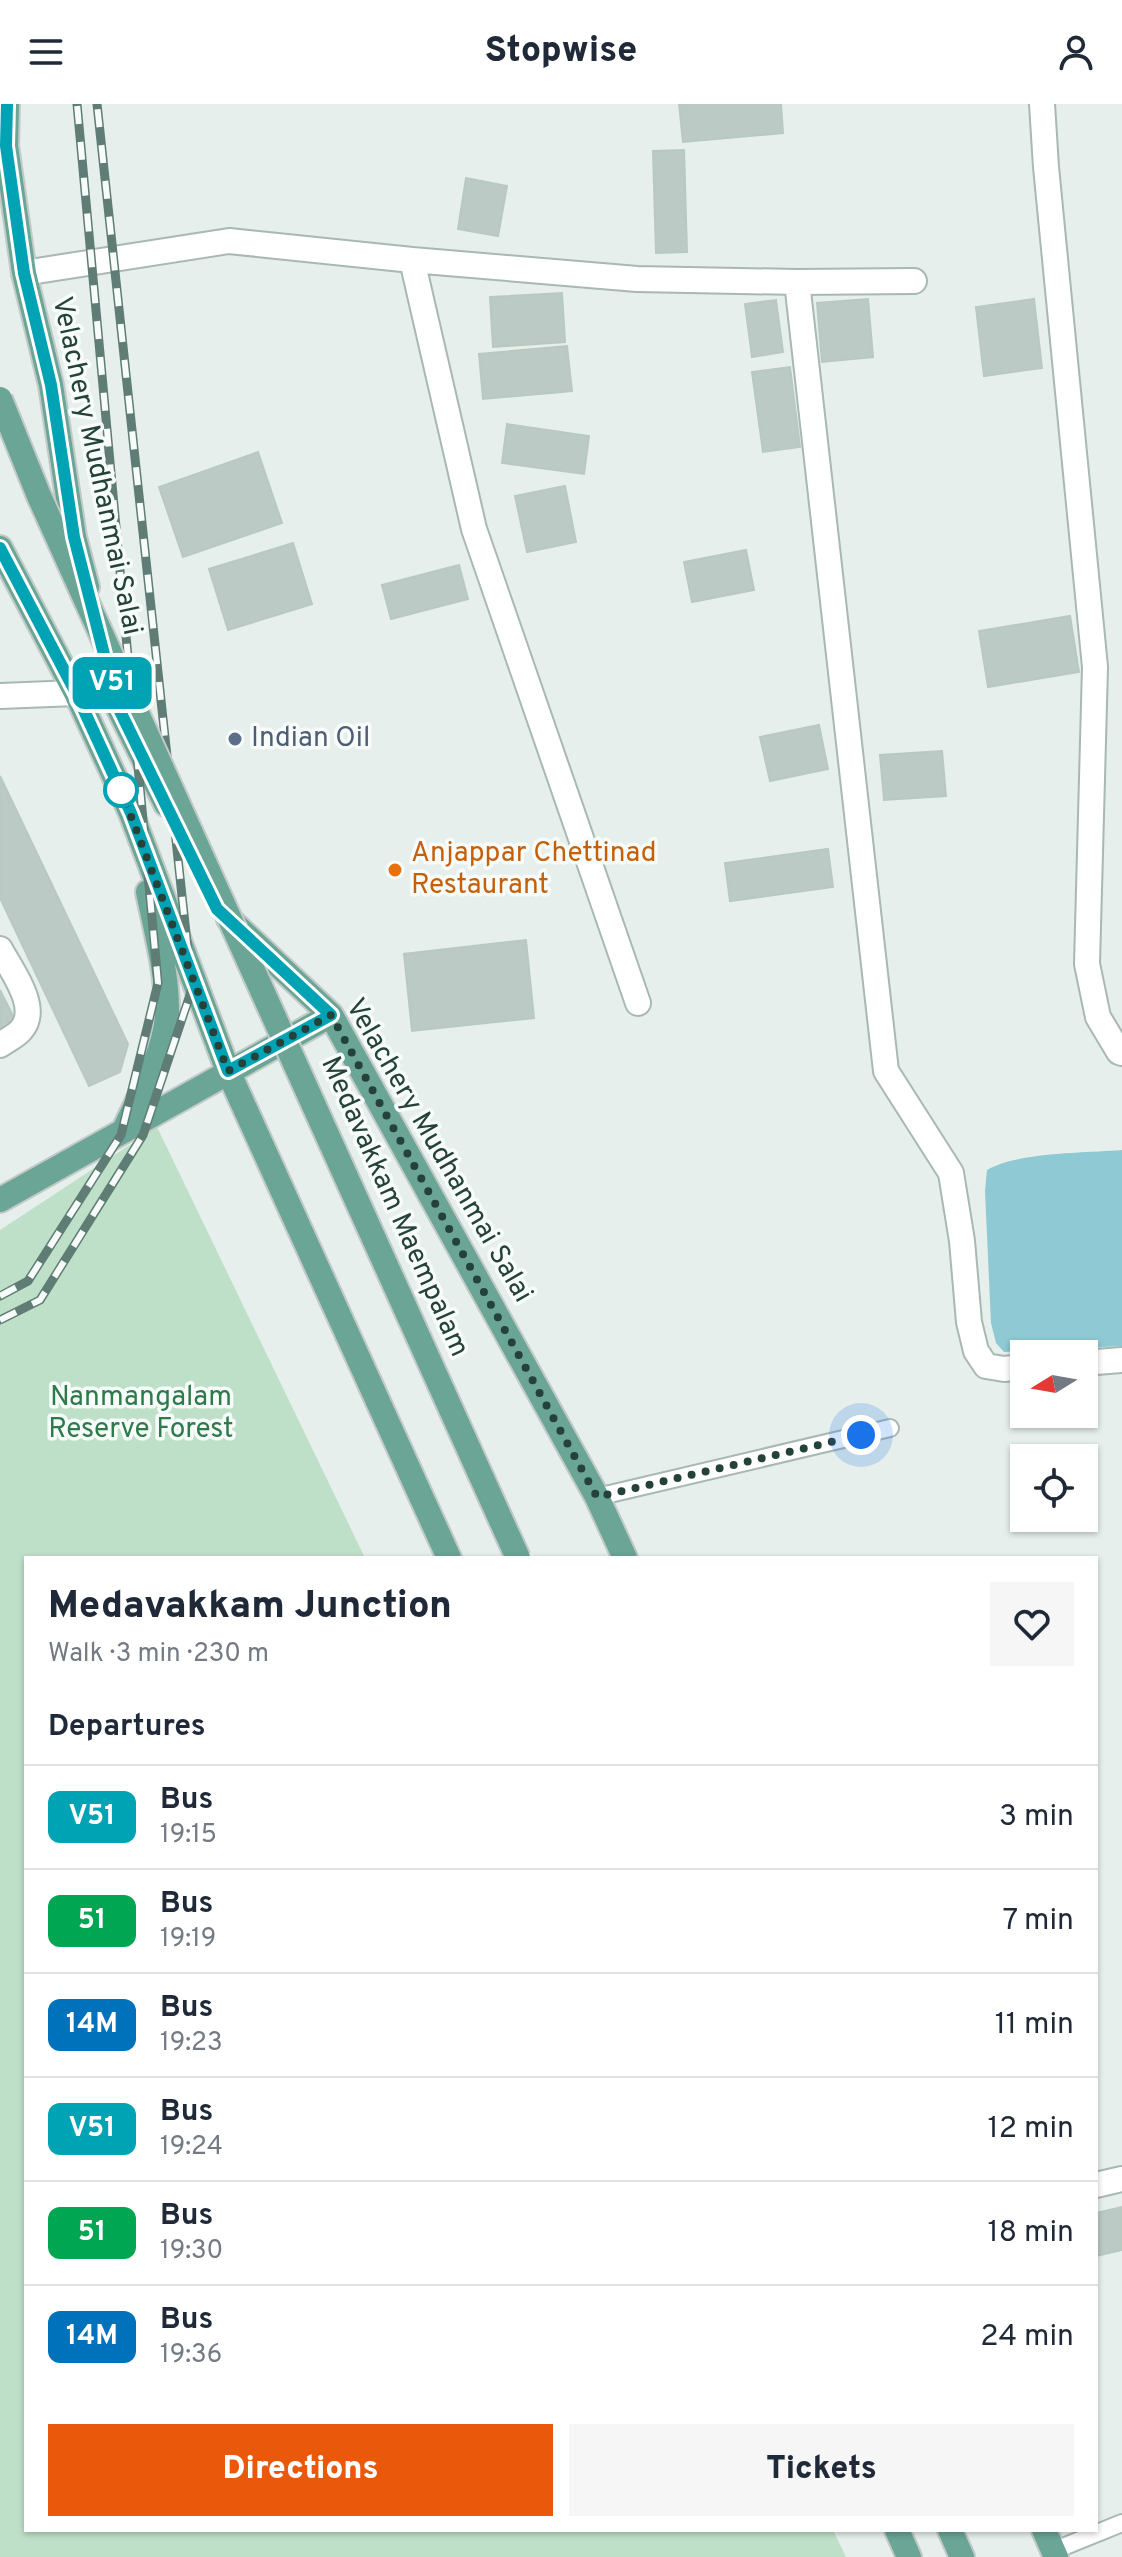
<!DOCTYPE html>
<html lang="en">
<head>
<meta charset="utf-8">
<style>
	body { margin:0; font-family:Overpass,sans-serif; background:#f6f6f7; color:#1f2937; height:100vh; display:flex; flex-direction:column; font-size:30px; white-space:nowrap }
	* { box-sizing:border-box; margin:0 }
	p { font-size:26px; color:#747a83 }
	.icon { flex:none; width:44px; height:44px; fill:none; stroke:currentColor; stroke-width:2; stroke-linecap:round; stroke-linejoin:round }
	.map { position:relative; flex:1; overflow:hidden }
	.details { position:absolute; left:24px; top:1452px; width:1074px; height:976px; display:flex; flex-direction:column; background:#fff; border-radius:0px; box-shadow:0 2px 6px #0004 }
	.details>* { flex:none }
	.badge { padding:0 16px; border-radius:12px; font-size:28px; line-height:52px }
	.needle { width:52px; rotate:259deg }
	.fabs { position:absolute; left:1010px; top:1236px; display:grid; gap:16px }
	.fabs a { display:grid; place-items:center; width:88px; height:88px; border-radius:0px; background:#fff; box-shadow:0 2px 6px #0004; font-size:40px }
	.you { position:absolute; width:40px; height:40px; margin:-20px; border:6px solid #fff; border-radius:50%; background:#1a73e8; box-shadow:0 0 0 12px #1a73e833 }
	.map>.badge { position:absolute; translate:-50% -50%; box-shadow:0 0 0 4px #fff }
	h2 { padding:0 24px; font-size:30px; line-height:72px }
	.round { display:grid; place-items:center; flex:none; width:84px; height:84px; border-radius:0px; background:#f6f6f7 }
	.overview { display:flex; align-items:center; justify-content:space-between; height:136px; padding:0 24px }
	h1 { font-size:38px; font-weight:800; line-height:60px }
	.cta { display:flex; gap:16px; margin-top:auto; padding:16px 24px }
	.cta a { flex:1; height:92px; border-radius:0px; background:#ea580c; color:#fff; font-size:32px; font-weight:800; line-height:92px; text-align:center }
	.cta a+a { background:#f6f6f7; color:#1f2937 }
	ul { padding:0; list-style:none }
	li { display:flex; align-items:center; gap:24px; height:104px; padding:0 24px; border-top:2px solid #e0e1e3 }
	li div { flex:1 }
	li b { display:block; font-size:30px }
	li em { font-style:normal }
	li .badge { min-width:88px; font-weight:700; text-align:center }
	header { display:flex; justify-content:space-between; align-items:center; height:104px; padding:0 24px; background:#fff; font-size:36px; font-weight:800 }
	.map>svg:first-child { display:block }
</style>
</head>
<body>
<header><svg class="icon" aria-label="menu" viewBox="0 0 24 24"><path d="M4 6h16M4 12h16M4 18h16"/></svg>Stopwise<svg class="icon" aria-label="person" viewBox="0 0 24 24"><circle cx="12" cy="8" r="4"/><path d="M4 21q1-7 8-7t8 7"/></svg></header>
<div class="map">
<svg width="1122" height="2453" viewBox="0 0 1122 2453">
	<rect width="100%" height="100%" fill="#e6efeb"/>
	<path fill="#bfe0c8" d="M 157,1023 L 365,1454 L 26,1454 L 26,2426 L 833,2426 L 846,2453 L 0,2453 L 0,1126 Z"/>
	<path fill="#8ec9d4" d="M 1122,1046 L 1122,1242 L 1004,1248 L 996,1239 L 991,1219 L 985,1087 L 987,1066 C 1017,1048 1086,1049 1122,1046 Z"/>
	<path fill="#bbcac4" stroke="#b8c9c2" stroke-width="2" d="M 679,0 L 781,0 L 783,29 L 683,38 Z
		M 684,46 L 687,148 L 656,149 L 653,47 Z
		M 466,74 L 507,82 L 498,132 L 458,125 Z
		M 562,189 L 565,238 L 493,243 L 490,193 Z
		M 868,195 L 873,253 L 822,258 L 817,199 Z
		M 1034,195 L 1042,264 L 984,272 L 976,203 Z
		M 776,196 L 783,248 L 752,253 L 745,200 Z
		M 567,242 L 572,287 L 483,295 L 479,250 Z
		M 790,263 L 800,343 L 763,348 L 752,268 Z
		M 507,320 L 589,332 L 584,370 L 502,359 Z
		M 258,348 L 282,419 L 183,453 L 159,383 Z
		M 565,382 L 576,438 L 527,448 L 515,392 Z
		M 293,439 L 312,500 L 228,526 L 209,465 Z
		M 746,446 L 754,486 L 692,498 L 684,458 Z
		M 459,461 L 468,495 L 391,515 L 382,481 Z
		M 1070,512 L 1079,568 L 988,583 L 979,527 Z
		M 819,621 L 828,665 L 770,677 L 760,633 Z
		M 942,647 L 946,692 L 884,696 L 880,651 Z
		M 0,672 L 128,940 L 120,968 L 89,982 L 0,794 Z
		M 828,745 L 833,783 L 730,797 L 725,759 Z
		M 526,836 L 534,914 L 412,927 L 404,850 Z
		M 0,886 L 19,924 L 0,933 Z
		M 1122,2103 L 1122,2146 L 1096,2152 L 1096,2109 Z"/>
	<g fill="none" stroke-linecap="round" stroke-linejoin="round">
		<g stroke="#a8b8b2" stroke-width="20">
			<path id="lane" d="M 597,1393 L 890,1324
				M 1053,2447 L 1122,2419"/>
		</g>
		<g stroke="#a8b8b2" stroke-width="28">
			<path id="street" d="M 1042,0 L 1046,63 L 1095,563 L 1087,860 L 1098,913 L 1119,948 L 1122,949
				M 412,156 L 474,425 L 638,899
				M 24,169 L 229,137 L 412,156 L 637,175 L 797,178 L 886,967 L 951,1069 L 962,1137 L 969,1218 L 976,1247 L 986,1262 L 1004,1265 L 1024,1263
				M 797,178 L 914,177
				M 0,592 L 76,589
				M 0,845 C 11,866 41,904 21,926 C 16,932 7,936 0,941
				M 1084,1259 L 1122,1256
				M 1096,2081 L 1122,2075"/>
		</g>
		<g stroke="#c2cac8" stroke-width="28">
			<path id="primary" d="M 7,0 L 6,42 L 24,169 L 51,281 L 74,433 L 87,483
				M 0,444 L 76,589 L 131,709 L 228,967 L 449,1454
				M 106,557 L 117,601 L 166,700
				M 229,815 L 331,911 L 597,1393 L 625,1454
				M 125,1024 C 140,992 165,947 167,912 C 168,870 156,828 148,788
				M 0,1096 L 331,911
				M 897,2426 L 909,2453
				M 950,2426 L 962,2453
				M 1044,2426 L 1056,2453"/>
		</g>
		<use href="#lane" stroke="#fff" stroke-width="16"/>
		<use href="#street" stroke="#fff" stroke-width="24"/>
		<use href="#primary" stroke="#6aa596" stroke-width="24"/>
		<g stroke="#5f7d75" stroke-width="9">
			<path id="rail" d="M 0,1192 L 28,1177 L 121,1031 L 158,879 L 77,0
				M 0,1216 L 40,1196 L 143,1031 L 192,885 L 97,0"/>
		</g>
		<use href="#rail" stroke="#f7fbf9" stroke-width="6" stroke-dasharray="18" stroke-linecap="butt"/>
		<g stroke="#c2cac8" stroke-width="28" stroke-linecap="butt">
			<path id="primary-bridge" d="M 0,295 L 39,392 L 518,1454"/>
		</g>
		<use href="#primary-bridge" stroke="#6aa596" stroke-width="24"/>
	</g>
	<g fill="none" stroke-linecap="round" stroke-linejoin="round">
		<g stroke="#fff" stroke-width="18">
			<path id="line" d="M 0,444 L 76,589 L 131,709 L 228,967 L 331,911 L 217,805 L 117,601 L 74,433 L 51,281 L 24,169 L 6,42 L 7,0"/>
		</g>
		<use href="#line" stroke="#00a3b4" stroke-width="12"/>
		<path stroke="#24423a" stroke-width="8" stroke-dasharray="0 14.4" d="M 121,686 L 228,967 L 331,911 L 597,1393 L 861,1331"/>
	</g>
	<circle fill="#5c6f8a" stroke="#f7fbf9" stroke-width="3" cx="235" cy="635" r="8"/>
	<circle fill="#fff" stroke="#00a3b4" stroke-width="4" cx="121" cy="686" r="16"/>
	<circle fill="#e8710a" stroke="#f7fbf9" stroke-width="3" cx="395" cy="766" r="8"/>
	<g text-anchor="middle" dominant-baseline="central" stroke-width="7" stroke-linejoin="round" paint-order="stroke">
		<g font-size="28" fill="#24423a" stroke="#f7fbf9">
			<text transform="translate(96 362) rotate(78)">Velachery Mudhanmai Salai</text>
			<text transform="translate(438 1047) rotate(60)">Velachery Mudhanmai Salai</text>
			<text transform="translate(394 1103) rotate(66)">Medavakkam Maempalam</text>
		</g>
		<g font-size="28" fill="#4e5e75" stroke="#f7fbf9" text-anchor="start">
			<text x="251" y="635">Indian Oil</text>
		</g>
		<g font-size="28" fill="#c56008" stroke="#f7fbf9" text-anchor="start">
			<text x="411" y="750">Anjappar Chettinad<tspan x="411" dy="32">Restaurant</tspan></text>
		</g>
		<g font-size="28" fill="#2d7a4b" stroke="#f7fbf9">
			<text x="141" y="1294">Nanmangalam<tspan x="141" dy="32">Reserve Forest</tspan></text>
		</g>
	</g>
</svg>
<div class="fabs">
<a><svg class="needle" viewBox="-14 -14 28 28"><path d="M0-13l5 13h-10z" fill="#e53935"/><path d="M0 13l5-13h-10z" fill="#747a83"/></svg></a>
<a><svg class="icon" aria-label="locate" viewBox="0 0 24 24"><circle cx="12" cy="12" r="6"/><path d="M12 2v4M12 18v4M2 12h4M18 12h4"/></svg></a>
</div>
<div class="you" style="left:861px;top:1331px"></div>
<b class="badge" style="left:112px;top:579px;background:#00a3b4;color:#fff">V51</b>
<section class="details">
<div class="overview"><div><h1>Medavakkam Junction</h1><p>Walk · 3 min · 230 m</p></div><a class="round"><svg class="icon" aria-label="heart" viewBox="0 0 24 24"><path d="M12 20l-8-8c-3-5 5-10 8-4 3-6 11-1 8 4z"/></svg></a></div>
<h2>Departures</h2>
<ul>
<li><span class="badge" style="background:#00a3b4;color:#fff">V51</span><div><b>Bus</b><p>19:15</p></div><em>3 min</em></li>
<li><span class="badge" style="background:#00a651;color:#fff">51</span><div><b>Bus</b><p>19:19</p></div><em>7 min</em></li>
<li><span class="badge" style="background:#0072bc;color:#fff">14M</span><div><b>Bus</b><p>19:23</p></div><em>11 min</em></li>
<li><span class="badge" style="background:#00a3b4;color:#fff">V51</span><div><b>Bus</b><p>19:24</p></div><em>12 min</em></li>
<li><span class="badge" style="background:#00a651;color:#fff">51</span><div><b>Bus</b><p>19:30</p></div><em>18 min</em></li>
<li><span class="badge" style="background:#0072bc;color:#fff">14M</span><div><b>Bus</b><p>19:36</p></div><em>24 min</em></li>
</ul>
<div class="cta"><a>Directions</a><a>Tickets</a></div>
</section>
</div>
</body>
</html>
